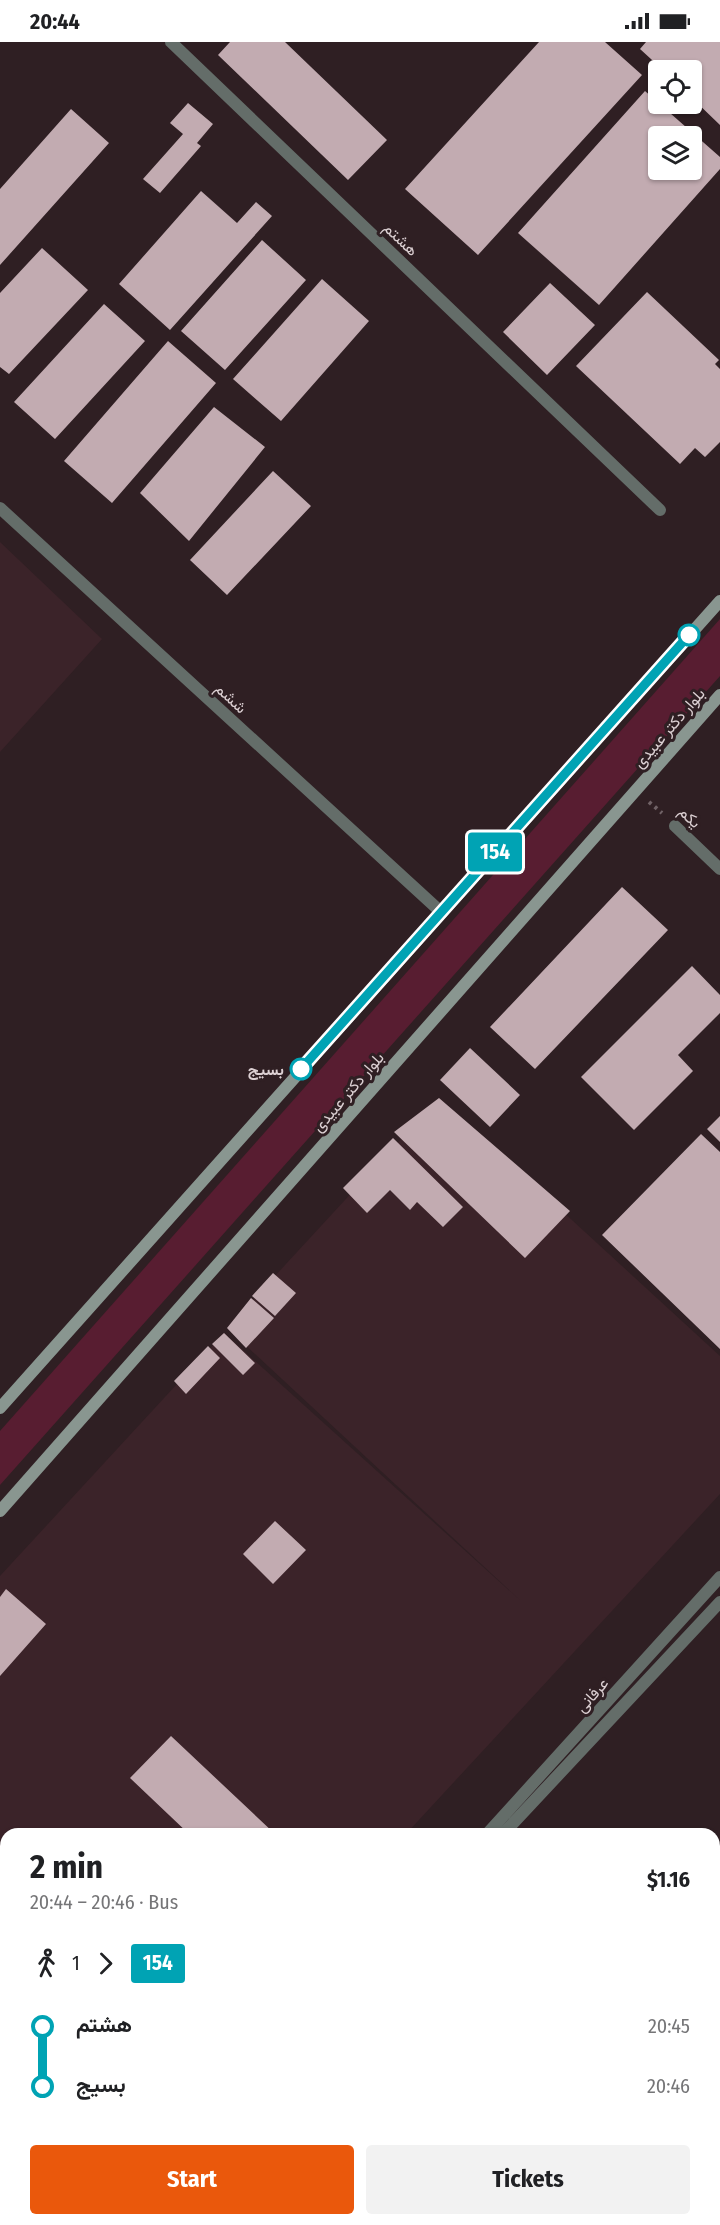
<!DOCTYPE html>
<html lang="en">
<head>
<meta charset="utf-8">
<style>
	body { margin:0; font-family:"Fira Sans Condensed",Vazirmatn,sans-serif; background:#f2f2f2; color:#202124; height:100vh; display:flex; flex-direction:column; font-size:22px; white-space:nowrap }
	* { box-sizing:border-box; margin:0 }
	p { font-size:20px; color:#757577 }
	.icon { flex:none; width:33px; height:33px; fill:none; stroke:currentColor; stroke-width:2; stroke-linecap:round; stroke-linejoin:round }
	.map { position:relative; flex:1; overflow:hidden }
	.side { position:absolute; left:0px; top:1786px; width:720px; height:398px; display:flex; flex-direction:column; background:#fff; border-radius:18px 18px 0 0; box-shadow:0 2px 4px #0004 }
	.side>* { flex:none }
	.badge { padding:0 12px; border-radius:4px; font-size:21px; line-height:39px }
	.controls { position:absolute; left:648px; top:18px; display:grid; gap:12px }
	.controls a { display:grid; place-items:center; width:54px; height:54px; border-radius:6px; background:#fff; box-shadow:0 2px 4px #0004; font-size:30px }
	.map>.badge { position:absolute; translate:-50% -50%; box-shadow:0 0 0 3px #fff }
	.legs { display:flex; align-items:center; gap:9px; height:66px; padding:0 30px; font-size:20px }
	.legs p { margin-inline-start:auto }
	.summary { display:flex; align-items:center; justify-content:space-between; height:102px; padding:0 30px }
	h1 { font-size:33px; font-weight:700; line-height:45px }
	.cta { display:flex; gap:12px; margin-top:auto; padding:12px 30px }
	.cta a { flex:1; height:69px; border-radius:6px; background:#ea580c; color:#fff; font-size:24px; font-weight:700; line-height:69px; text-align:center }
	.cta a+a { background:#f2f2f2; color:#202124 }
	ul { padding:0 30px; list-style:none }
	li { display:flex; align-items:center; gap:21px; height:60px; font-size:22px }
	li i { display:grid; place-items:center; width:9px; height:100%; margin:0 8px; background:currentColor }
	li i::after { content:''; width:15px; height:15px; margin:-8px; border:4px solid; border-radius:50%; background:#fff }
	li p { margin-inline-start:auto }
	li:first-child i { background:linear-gradient(#0000 50%,currentColor 0) }
	li:last-child i { background:linear-gradient(currentColor 50%,#0000 0) }
	.status { display:flex; justify-content:space-between; align-items:center; height:42px; padding:0 30px; background:#fff; direction:ltr }
	.status svg { height:16px; fill:currentColor }
	.map>svg:first-child { display:block }
</style>
</head>
<body>
<div class="status"><b>20:44</b><svg viewBox="0 0 49 12"><path d="M0 12V9h3v3zM5 12V6h3v6zM10 12V3h3v9zM15 12V0h3v12zM26 1h20v11H26zM47 4h2v5h-2z"/></svg></div>
<div class="map">
<svg width="720" height="2183" viewBox="0 0 720 2183">
	<rect width="100%" height="100%" fill="#2f1f23"/>
	<path fill="#3b2329" d="M 0,500 L 102,597 L 0,710 Z
		M 439,1056 L 720,1314 L 720,1452 L 406,1792 L 6,1792 L 6,2178 L 40,2178 L 35,2183 L 0,2183 L 0,1534 L 224,1291 L 522,1560 L 227,1286 Z"/>
	<path fill="#581d31" d="M 720,577 L 720,634 L 0,1443 L 0,1389 Z"/>
	<path fill="#c2abb1" fill-rule="evenodd" d="M 230,0 L 285,0 L 387,98 L 348,138 L 218,13 Z
		M 539,0 L 605,0 L 642,33 L 478,213 L 405,147 Z
		M 646,0 L 720,0 L 720,83 L 692,56 L 692,28 L 663,28 L 640,7 Z
		M 645,49 L 720,115 L 720,127 L 599,263 L 518,191 ZM 658,94 L 692,94 L 692,128 L 658,128 Z
		M 188,61 L 213,82 L 197,101 L 201,104 L 160,151 L 143,137 L 183,92 L 170,81 Z
		M 71,67 L 109,101 L 0,223 L 0,147 Z
		M 201,149 L 237,181 L 256,160 L 272,174 L 170,288 L 119,242 Z
		M 262,198 L 306,238 L 225,328 L 181,289 Z
		M 42,206 L 88,248 L 9,332 L 0,325 L 0,251 Z
		M 322,237 L 369,279 L 281,379 L 233,337 Z
		M 550,241 L 595,283 L 547,333 L 503,290 Z
		M 647,250 L 719,318 L 715,322 L 720,327 L 720,400 L 705,415 L 695,406 L 680,422 L 576,324 Z
		M 104,262 L 145,299 L 55,397 L 14,360 Z
		M 168,299 L 216,341 L 112,461 L 64,419 Z
		M 214,365 L 265,405 L 189,499 L 140,451 Z
		M 273,429 L 311,464 L 227,553 L 190,518 Z
		M 622,845 L 668,888 L 535,1027 L 490,985 Z
		M 692,924 L 720,953 L 720,971 L 678,1013 L 693,1029 L 634,1088 L 581,1035 Z
		M 470,1006 L 520,1053 L 490,1085 L 440,1038 Z
		M 439,1056 L 570,1169 L 525,1216 L 394,1090 Z
		M 720,1074 L 720,1100 L 707,1087 Z
		M 701,1092 L 720,1110 L 720,1307 L 602,1193 Z
		M 393,1096 L 463,1165 L 443,1185 L 417,1160 L 410,1168 L 390,1148 L 367,1171 L 343,1146 Z
		M 273,1231 L 296,1251 L 275,1274 L 252,1254 Z
		M 251,1256 L 274,1276 L 246,1306 L 227,1286 Z
		M 224,1291 L 255,1321 L 243,1333 L 212,1302 Z
		M 208,1304 L 220,1316 L 186,1352 L 174,1339 Z
		M 275,1479 L 306,1508 L 273,1542 L 243,1512 Z
		M 6,1547 L 46,1582 L 0,1634 L 0,1555 Z
		M 171,1694 L 275,1792 L 189,1792 L 130,1736 Z
		M 543,2178 L 564,2178 L 559,2183 L 548,2183 Z
		M 589,2178 L 676,2178 L 671,2183 L 595,2183 Z"/>
	<g fill="none" stroke-linecap="round" stroke-linejoin="round">
		<path stroke="#706266" stroke-width="4" stroke-dasharray="3 4.5" stroke-linecap="butt" d="M 649,760 L 662,771"/>
		<path stroke="#646d69" stroke-width="12" d="M 0,2092 L 6,2098
			M 0,2148 L 6,2142"/>
		<path stroke="#646d69" stroke-width="12" d="M 171,0 L 660,468
			M 0,466 L 441,870
			M 675,784 L 720,827"/>
		<path stroke="#646d69" stroke-width="12" d="M 487,1792 L 720,1535
			M 503,1792 L 720,1560
			M 399,2183 L 401,2178
			M 417,2183 L 419,2178"/>
		<path stroke="#899690" stroke-width="12" d="M 0,1366 L 720,559
			M 0,1469 L 720,653"/>
	</g>
	<g fill="none" stroke-linecap="round" stroke-linejoin="round">
		<g stroke="#fff" stroke-width="14">
			<path id="line-1" d="M 301,1027 L 689,593"/>
		</g>
		<use href="#line-1" stroke="#00a3b4" stroke-width="9"/>
	</g>
	<g fill="#fff" stroke="#00a3b4" stroke-width="3">
		<circle cx="689" cy="593" r="10"/>
		<circle cx="301" cy="1027" r="10"/>
	</g>
	<g text-anchor="middle" dominant-baseline="central" stroke-width="6" stroke-linejoin="round" paint-order="stroke">
		<g font-size="16" fill="#dcd0d3" stroke="#2f1f23">
			<text transform="translate(401 197) rotate(44)">هشتم</text>
			<text transform="translate(231 656) rotate(43)">ششم</text>
			<text transform="translate(669 686) rotate(-49)">بلوار دکتر عبیدی</text>
			<text transform="translate(690 775) rotate(44)">یکم</text>
			<text transform="translate(348 1050) rotate(-49)">بلوار دکتر عبیدی</text>
			<text transform="translate(592 1653) rotate(-48)">عرفانی</text>
		</g>
		<g font-size="16" font-weight="bold" fill="#dcd0d3" stroke="#2f1f23" text-anchor="end">
			<text x="284" y="1027">بسیج</text>
		</g>
	</g>
</svg>
<div class="controls">
<a><svg class="icon" aria-label="locate" viewBox="0 0 24 24"><circle cx="12" cy="12" r="6"/><path d="M12 2v4M12 18v4M2 12h4M18 12h4"/></svg></a>
<a><svg class="icon" aria-label="layers" viewBox="0 0 24 24"><path d="M12 4l9 5-9 5-9-5zM3 14l9 5 9-5"/></svg></a>
</div>
<b class="badge" style="left:495px;top:810px;background:#00a3b4;color:#fff">154</b>
<section class="side">
<div class="summary"><div><h1>2 min</h1><p>20:44 – 20:46 · Bus</p></div><b>$1.16</b></div>
<div class="legs"><svg class="icon" aria-label="walk" viewBox="0 0 24 24"><circle cx="13" cy="4" r="2"/><path d="M13 8l-2 6 4 7M11 14l-3 7M7 12l3-4h3l4 4"/></svg>1<svg class="icon" aria-label="forward" viewBox="0 0 24 24"><path d="M9 5l7 7-7 7"/></svg><b class="badge" style="background:#00a3b4;color:#fff">154</b></div>
<ul>
<li><i style="color:#00a3b4"></i><b>هشتم</b><p>20:45</p></li>
<li><i style="color:#00a3b4"></i><b>بسیج</b><p>20:46</p></li>
</ul>
<div class="cta"><a>Start</a><a>Tickets</a></div>
</section>
</div>
</body>
</html>
